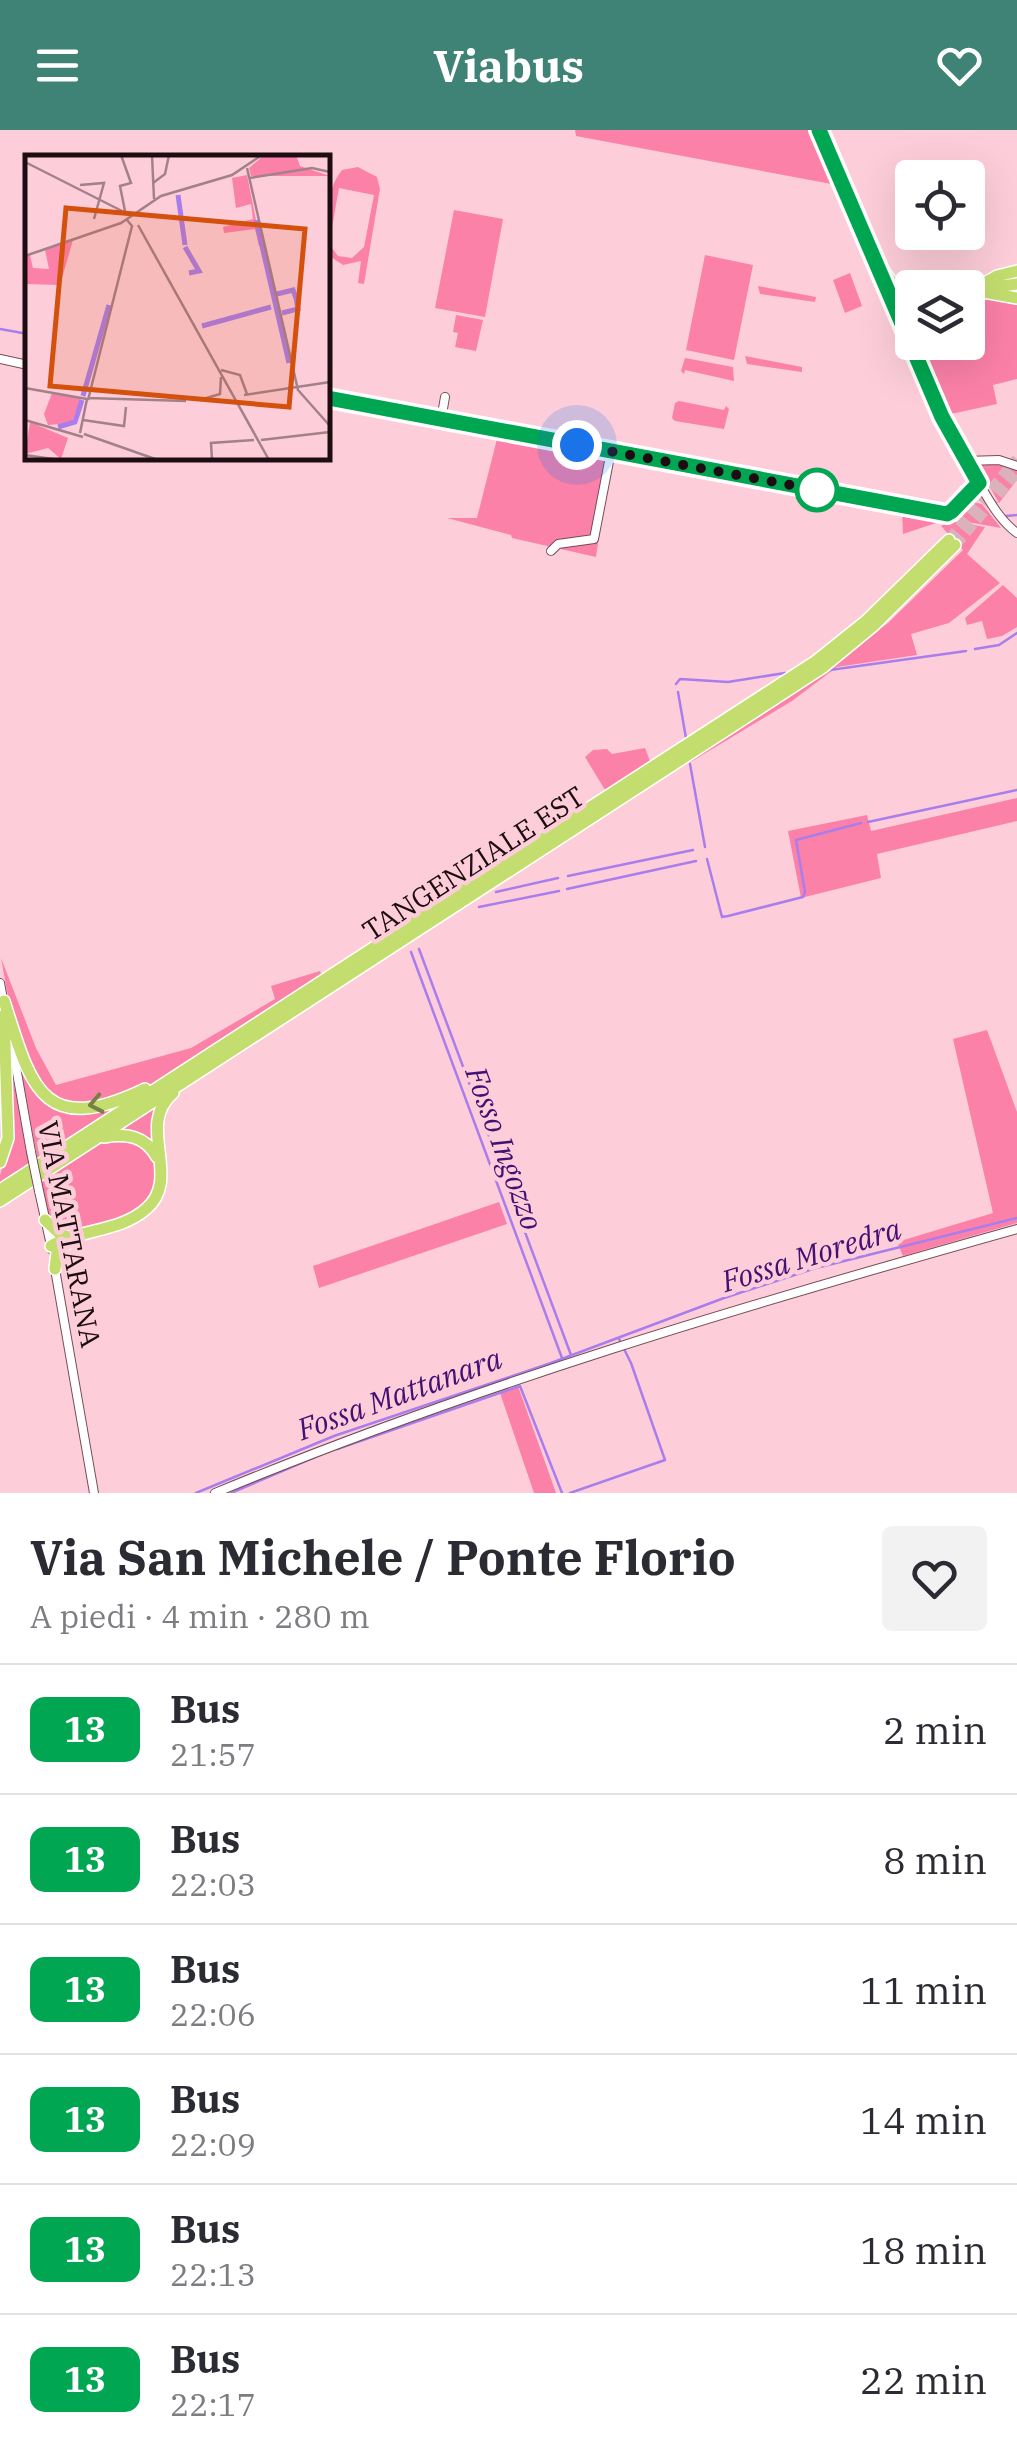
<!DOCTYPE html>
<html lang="it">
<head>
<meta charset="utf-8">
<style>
	body { margin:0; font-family:"IBM Plex Serif",serif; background:#f2f2f3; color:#2b2b33; height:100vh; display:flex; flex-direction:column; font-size:38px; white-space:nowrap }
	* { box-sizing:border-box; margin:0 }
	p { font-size:32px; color:#7c7c81 }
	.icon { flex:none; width:55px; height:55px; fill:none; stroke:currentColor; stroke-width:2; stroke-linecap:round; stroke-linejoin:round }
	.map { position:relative; height:1363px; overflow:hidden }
	.drawer { display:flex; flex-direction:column; background:#fff; flex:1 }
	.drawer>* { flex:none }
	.badge { padding:0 20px; border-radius:15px; font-size:35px; line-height:65px }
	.fabs { position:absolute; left:895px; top:30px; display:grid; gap:20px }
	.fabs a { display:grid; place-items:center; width:90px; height:90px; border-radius:10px; background:#fff; box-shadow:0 10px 40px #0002; font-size:50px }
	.you { position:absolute; width:50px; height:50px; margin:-25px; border:8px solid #fff; border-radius:50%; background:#1a73e8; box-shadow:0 0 0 15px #1a73e833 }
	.map>.badge { position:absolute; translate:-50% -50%; box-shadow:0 0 0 5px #fff }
	.round { display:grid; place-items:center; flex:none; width:105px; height:105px; border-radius:10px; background:#f2f2f3 }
	.summary { display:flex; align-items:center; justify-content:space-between; height:170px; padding:0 30px }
	h1 { font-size:48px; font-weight:800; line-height:75px }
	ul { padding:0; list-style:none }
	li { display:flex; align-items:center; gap:30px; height:130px; padding:0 30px; border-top:2px solid #e1e1e2 }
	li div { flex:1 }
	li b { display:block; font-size:38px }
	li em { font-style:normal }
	li .badge { min-width:110px; font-weight:700; text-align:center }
	header { display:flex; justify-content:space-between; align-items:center; height:130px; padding:0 30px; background:#3f8377; color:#fff; font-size:45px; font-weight:800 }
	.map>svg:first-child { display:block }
</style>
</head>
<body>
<header><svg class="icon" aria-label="menu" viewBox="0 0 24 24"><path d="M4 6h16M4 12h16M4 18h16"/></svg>Viabus<svg class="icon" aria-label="heart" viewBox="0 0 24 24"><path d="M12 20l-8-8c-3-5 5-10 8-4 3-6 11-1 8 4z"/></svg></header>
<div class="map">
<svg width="1017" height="1363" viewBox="0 0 1017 1363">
	<rect width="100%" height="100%" fill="#fdceda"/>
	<path fill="#fc81a9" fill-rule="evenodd" d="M 575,0 L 817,0 L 842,56 L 576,6 Z
		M 358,37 L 377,47 L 380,59 L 364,154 L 358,153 L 361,131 L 343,135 L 328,125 C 327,97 323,63 342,40 ZM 339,58 L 374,65 L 364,117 L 352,128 L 338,126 L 329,114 Z
		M 454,80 L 503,89 L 485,187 L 435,178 Z
		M 705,125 L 753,135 L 734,230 L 686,220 Z
		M 850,143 L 862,176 L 845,183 L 833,150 Z
		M 758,156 L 816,167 L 815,172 L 760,164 Z
		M 990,169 L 1017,175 L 1017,249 L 993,255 L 997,274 L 951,284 L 923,213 L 968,212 L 968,175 Z
		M 456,185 L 483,190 L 476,221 L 455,217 L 458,203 L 453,202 Z
		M 745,226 L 802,237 L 802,242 L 747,234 Z
		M 685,228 L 733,237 L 734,251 L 685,240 L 684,244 L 681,241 Z
		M 679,271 L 724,280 L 726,276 L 729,279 L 724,299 L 675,291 L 672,288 L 675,273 Z
		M 498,305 L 611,321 L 596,427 L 512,408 L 511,405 L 447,388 L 477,388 Z
		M 998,332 L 1017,338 L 1017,350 L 999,373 L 976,333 Z
		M 973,372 L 982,374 L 1001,398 L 957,390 Z
		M 902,379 L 934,386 L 936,393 L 903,404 Z
		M 951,391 L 985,397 L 967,424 L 1000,453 L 949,493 L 911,504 L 917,525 L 837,537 L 792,571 L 689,633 L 688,630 L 831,536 L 888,493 L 963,420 L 941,396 Z
		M 1003,455 L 1017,468 L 1017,497 L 1002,506 L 987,509 L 982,491 L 967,495 L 965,488 Z
		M 645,618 L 650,631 L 605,660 L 585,627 L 593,620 L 607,619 L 612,624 Z
		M 1017,668 L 1017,691 L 877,724 L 881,748 L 801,768 L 788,701 L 867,685 L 871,701 Z
		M 1,828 L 36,918 L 56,955 L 191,918 L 275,869 L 271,856 L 320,841 L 322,846 L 147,958 C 126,966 94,978 71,973 C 21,963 9,870 1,828 Z
		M 987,900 L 1017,982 L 1017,1093 L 903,1126 L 897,1112 L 993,1083 L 953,909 Z
		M 16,917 L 49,973 L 113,978 L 114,980 L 38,1031 Z
		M 8,922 L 30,1038 L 0,1057 L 0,1045 L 12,1008 Z
		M 156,976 L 153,1013 L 120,1000 Z
		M 116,1007 C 164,1018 162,1035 147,1075 L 117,1090 L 67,1105 L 50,1090 L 40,1050 L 103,1011 Z
		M 499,1072 L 507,1094 L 319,1158 L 313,1136 Z
		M 518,1256 L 556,1363 L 534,1363 L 500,1263 Z"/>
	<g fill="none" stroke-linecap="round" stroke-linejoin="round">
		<path stroke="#a97deb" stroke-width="2.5" d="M 0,199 L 28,204
			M 328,261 L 944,376
			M 1006,386 L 1017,385
			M 975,519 L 999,515 L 1017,503
			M 830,540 L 966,521
			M 676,554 L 680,549 L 728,552 L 785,543
			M 678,562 L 686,608
			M 690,634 L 705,717
			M 868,692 L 1017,660
			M 707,729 L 722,787 L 728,786 L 803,767 L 805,762 L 796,710 L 861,693
			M 568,746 L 693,720
			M 567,759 L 696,731
			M 496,762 L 558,748
			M 479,777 L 559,761
			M 419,819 L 571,1225
			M 411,822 L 562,1228
			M 337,1319 L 520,1256 L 562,1363
			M 196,1363 L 334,1306 L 551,1233 L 724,1168 L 816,1138 L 1017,1088
			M 231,1363 L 315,1327
			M 570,1363 L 665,1330 L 631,1233 L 619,1209"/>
		<path stroke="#dbb1bc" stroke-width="11" stroke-dasharray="11 5.5" stroke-linecap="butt" d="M 949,410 L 1017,329
			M 955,415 L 1017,342"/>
		<g stroke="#754d59" stroke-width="10">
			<path id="minor" d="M 819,0 L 879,134
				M 887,152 C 914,219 938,286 976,348 C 988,368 998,389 1017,403
				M 0,229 L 28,235
				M 328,268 L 947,384 L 979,353
				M 441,290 L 445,267
				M 965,331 L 999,330 L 1017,336
				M 551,421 L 558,414 L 594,409 L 611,321
				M 0,853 L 4,875
				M 10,903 L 31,1022
				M 39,1061 L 52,1120
				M 55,1139 L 94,1363
				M 215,1363 C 475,1255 746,1175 1017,1099"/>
		</g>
		<g stroke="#fff" stroke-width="14">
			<path id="highway" d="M 879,134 L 900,164 L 912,173
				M 986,158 L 1017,154
				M 969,162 L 997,146 L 1017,141
				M 984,162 L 1017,168
				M 901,187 L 912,178
				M 916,212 L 918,231
				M 4,871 C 31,956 41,1009 145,959
				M 104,1007 C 127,1003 145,1006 157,1027
				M 0,1032 L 8,1008 L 4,885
				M 0,1060 L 816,531 L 866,491 L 949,410
				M 0,1071 L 822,538 L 873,496 L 955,415
				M 45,1090 L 60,1104 L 68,1107
				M 51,1116 C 80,1099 120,1102 146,1079 C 183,1048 135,995 173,963
				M 55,1139 L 57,1122 L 69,1112"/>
		</g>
		<use href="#minor" stroke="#fff" stroke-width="8"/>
		<use href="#highway" stroke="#c3de6f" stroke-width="11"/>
		<g stroke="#754d59" stroke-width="10" stroke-linecap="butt">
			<path id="minor-bridge" d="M 31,1022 L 39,1061"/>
		</g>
		<use href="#minor-bridge" stroke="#fff" stroke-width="8"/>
	</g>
	<defs><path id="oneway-chevron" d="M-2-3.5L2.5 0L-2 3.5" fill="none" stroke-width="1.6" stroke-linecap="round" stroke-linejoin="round" transform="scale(2.5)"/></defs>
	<use stroke="#788045" href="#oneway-chevron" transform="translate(96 974) rotate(169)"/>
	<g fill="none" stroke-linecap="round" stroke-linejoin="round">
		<g stroke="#fff" stroke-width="22">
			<path id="line" d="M 328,268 L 947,384 L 952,381 L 979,353 L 942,287 L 819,0"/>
		</g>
		<use href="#line" stroke="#00a651" stroke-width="15"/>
		<path stroke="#1d0d12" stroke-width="10" stroke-dasharray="0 18" d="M 577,315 L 817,360"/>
	</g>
	<circle fill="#fff" stroke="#00a651" stroke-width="5" cx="817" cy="360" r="20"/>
	<g text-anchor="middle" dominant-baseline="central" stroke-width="9" stroke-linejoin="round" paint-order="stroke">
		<g font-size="28" fill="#1d0d12" stroke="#fdceda">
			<text transform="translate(473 733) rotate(-33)">TANGENZIALE EST</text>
			<text transform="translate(70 1104) rotate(79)">VIA MATTARANA</text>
		</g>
		<g font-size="30" font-style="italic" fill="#431073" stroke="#fdceda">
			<text transform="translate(505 1018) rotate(70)">Fosso Ingozzo</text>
			<text transform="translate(811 1124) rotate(-17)">Fossa Moredra</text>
			<text transform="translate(399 1263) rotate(-20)">Fossa Mattanara</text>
		</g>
	</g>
	<g transform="translate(25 25)">
		<rect width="305" height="305" fill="#fdceda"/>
		<path d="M 239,0 L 271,0 L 275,11 L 305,21 L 226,21 L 224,13 ZM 222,20 L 236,90 L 234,91 L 230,74 L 199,78 L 198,72 L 228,64 L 226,49 L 211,53 L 207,23 ZM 48,85 L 35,130 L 0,129 L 0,102 L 5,100 L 8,113 L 24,114 L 20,95 ZM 27,238 L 56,243 L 47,268 L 23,270 L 19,259 ZM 5,267 L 43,283 L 36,304 L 23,293 L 0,299 Z" fill="#fc81a9"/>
		<path fill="none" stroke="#a97deb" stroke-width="5" d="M 153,40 L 160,90M 231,65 L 264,208M 160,92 L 174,116 L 164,118M 252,139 L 268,135 L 271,143 L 273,154 L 257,158M 177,171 L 246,152M 58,241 L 84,150M 33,272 L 50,267 L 57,245"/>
		<path fill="none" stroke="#a3818a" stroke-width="2.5" d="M 96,0 L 106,28 L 95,31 L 100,56M 127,0 L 129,44M 0,7 L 99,57M 222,13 L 273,235 L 305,271M 225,23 L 287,13 L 305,17M 128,28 L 140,19 L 144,0M 55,30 L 79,28 L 69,64M 113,70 L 244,305M 0,101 L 96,68 L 136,41 L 207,20 L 237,0M 196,215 L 215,220 L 222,239M 0,233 L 62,244M 219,240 L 305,227M 63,243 L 161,246M 178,244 L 195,239 L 196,222M 63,245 L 107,71 L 102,65M 0,265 L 58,282M 58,265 L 99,271 L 101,252M 55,278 L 62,244M 59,279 L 133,305M 236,285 L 305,277M 0,300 L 35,305M 187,305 L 186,288 L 229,285"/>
		<path fill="#d4510d" fill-opacity="0.15" stroke="#d4510d" stroke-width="5" d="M 41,53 L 280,74 L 264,252 L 25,231 Z"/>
		<rect width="305" height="305" fill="none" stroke="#1d0d12" stroke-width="5"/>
	</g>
</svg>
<div class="fabs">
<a><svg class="icon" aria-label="locate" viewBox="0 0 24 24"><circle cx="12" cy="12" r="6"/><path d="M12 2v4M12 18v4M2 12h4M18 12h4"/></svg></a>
<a><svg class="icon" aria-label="layers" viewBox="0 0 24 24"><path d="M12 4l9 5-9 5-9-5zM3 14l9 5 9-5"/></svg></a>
</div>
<div class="you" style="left:577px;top:315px"></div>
</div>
<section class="drawer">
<div class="summary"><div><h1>Via San Michele / Ponte Florio</h1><p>A piedi · 4 min · 280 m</p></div><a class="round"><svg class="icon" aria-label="heart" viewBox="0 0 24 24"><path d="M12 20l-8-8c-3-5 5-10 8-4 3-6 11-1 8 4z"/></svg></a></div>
<ul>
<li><span class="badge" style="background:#00a651;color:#fff">13</span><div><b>Bus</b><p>21:57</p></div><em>2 min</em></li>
<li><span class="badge" style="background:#00a651;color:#fff">13</span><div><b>Bus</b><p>22:03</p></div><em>8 min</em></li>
<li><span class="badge" style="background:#00a651;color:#fff">13</span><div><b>Bus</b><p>22:06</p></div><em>11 min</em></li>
<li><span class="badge" style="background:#00a651;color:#fff">13</span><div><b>Bus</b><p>22:09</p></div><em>14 min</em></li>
<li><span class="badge" style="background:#00a651;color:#fff">13</span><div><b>Bus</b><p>22:13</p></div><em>18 min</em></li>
<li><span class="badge" style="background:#00a651;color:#fff">13</span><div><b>Bus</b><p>22:17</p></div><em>22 min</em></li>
</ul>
</section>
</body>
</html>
